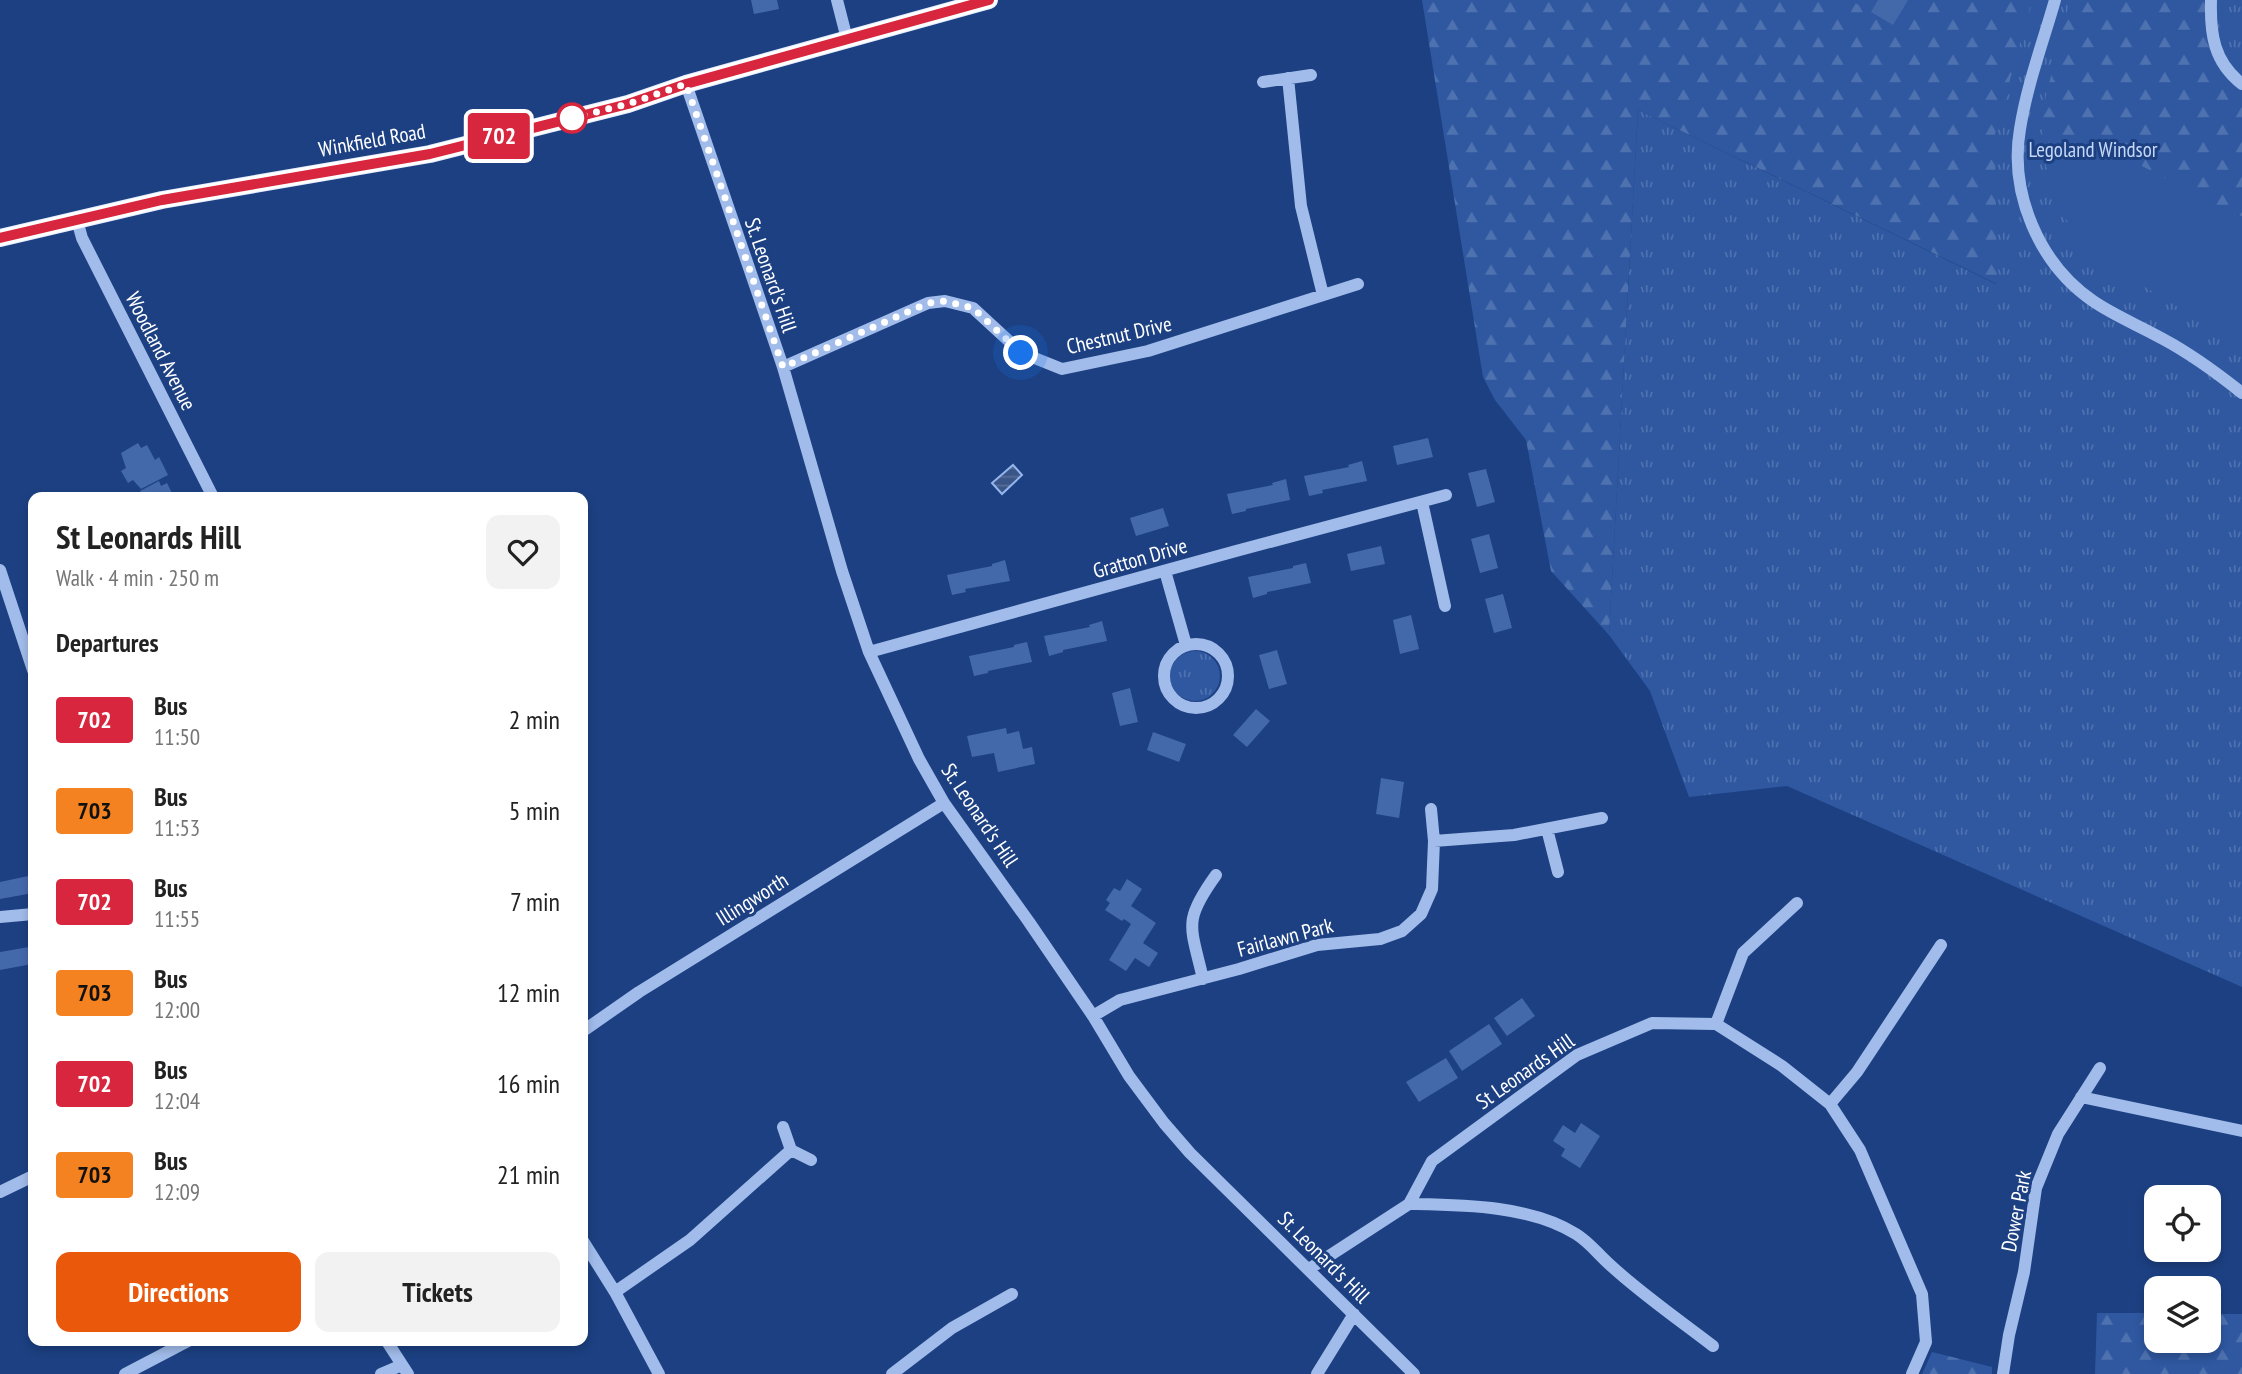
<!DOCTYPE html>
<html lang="en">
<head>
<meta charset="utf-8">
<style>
	body { margin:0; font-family:"PT Sans Narrow",sans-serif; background:#f2f2f2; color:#222; height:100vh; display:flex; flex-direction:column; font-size:26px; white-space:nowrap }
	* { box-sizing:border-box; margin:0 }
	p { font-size:23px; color:#767676 }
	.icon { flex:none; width:38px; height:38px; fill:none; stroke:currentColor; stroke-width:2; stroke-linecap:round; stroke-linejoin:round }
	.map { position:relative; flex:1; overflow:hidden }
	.drawer { position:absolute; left:28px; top:492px; width:560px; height:854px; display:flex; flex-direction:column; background:#fff; border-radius:14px; box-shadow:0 4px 10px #0003 }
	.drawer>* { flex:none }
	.badge { padding:0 14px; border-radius:5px; font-size:24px; line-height:46px }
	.controls { position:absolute; left:2144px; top:1185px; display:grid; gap:14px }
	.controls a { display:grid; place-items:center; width:77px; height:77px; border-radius:14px; background:#fff; box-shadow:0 4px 10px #0003; font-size:35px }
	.you { position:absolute; width:35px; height:35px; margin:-18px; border:5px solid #fff; border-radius:50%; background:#1a73e8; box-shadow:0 0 0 10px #1a73e833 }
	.map>.badge { position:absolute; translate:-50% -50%; box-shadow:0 0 0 4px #fff }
	h2 { padding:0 28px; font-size:26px; line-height:63px }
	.round { display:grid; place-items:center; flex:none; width:74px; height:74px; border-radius:14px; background:#f2f2f2 }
	.head { display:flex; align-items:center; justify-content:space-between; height:119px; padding:0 28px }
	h1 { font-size:33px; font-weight:600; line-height:52px }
	.cta { display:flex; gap:14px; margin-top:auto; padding:14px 28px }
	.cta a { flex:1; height:80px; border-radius:14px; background:#ea580c; color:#fff; font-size:28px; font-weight:600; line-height:80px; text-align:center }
	.cta a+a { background:#f2f2f2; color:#222 }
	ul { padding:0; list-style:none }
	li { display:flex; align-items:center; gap:21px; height:91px; padding:0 28px }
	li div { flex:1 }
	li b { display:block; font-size:26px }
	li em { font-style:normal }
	li .badge { min-width:77px; font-weight:700; text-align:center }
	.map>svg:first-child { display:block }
</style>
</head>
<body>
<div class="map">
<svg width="2242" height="1374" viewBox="0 0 2242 1374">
	<defs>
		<pattern id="grass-tufts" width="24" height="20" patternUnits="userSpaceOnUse" patternTransform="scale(1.75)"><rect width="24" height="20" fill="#2f58a1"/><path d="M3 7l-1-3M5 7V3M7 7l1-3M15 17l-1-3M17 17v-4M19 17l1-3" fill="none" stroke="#4e71af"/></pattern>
		<pattern id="forest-firs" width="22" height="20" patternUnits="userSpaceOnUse" patternTransform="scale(1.75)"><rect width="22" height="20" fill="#2f58a1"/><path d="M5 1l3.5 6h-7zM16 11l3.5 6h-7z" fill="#4e71af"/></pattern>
		<pattern id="water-rules" width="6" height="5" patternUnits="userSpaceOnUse" patternTransform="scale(1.75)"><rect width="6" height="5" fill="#3a5587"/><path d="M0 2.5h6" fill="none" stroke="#586e99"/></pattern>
	</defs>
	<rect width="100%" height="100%" fill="#1c4082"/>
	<path fill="url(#grass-tufts)" d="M 1621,0 L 2242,0 L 2242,987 L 1787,786 L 1689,797 L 1650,691 L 1609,635 L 1638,110 L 1996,284 L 1996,263 Z
		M1170 676a25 25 0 1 1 50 0a25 25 0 1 1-50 0Z"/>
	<path fill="url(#forest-firs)" d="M 1422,0 L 1850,0 L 1893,25 L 1908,0 L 2032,0 L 1995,134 L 1997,284 L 1638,110 L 1609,635 L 1551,571 L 1526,440 L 1495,400 L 1483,377 Z
		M 2070,0 L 2207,0 L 2209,36 L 2223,74 L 2242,90 L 2242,216 L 2228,215 L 2186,189 L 2091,140 L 2044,159 L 2041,116 Z
		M 2097,1313 L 2156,1313 L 2156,1340 L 2208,1340 L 2209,1314 L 2242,1314 L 2242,1374 L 2095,1374 Z
		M 1932,1352 L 1992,1367 L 1992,1374 L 1922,1374 Z"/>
	<path fill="#2f58a1" d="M 2091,140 L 2186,189 L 2228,215 L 2242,216 L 2242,348 L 2206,324 L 2082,249 L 2058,204 L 2044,159 Z"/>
	<path fill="url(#water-rules)" stroke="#94b6ec" stroke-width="2" d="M 1013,465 L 1022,475 L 1002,494 L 992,483 Z"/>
	<path fill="#4469ab" d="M 751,0 L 777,0 L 779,9 L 754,14 Z
		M 1878,0 L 1908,0 L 1893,25 L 1871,12 Z
		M 1428,438 L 1433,457 L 1397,465 L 1393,446 Z
		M 138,443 L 141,448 L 147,445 L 155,460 L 159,457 L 168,475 L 141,489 L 133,480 L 128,483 L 121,471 L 126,468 L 121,453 Z
		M 1362,461 L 1367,481 L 1322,490 L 1323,493 L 1309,496 L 1304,476 L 1349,467 L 1348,465 Z
		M 1486,469 L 1495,502 L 1477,507 L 1468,473 Z
		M 1286,479 L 1290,500 L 1246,509 L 1246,511 L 1232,514 L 1227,494 L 1273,485 L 1272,483 Z
		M 159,481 L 161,486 L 167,483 L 174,497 L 144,497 L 140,491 Z
		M 1163,508 L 1169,526 L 1136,536 L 1130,518 Z
		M 1489,534 L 1498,568 L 1480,573 L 1471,539 Z
		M 1381,546 L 1385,564 L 1351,571 L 1347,554 Z
		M 1005,560 L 1010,581 L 965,589 L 966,592 L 952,595 L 947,575 L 992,566 L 992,564 Z
		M 1306,563 L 1311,583 L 1267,592 L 1267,594 L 1253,598 L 1248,577 L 1293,568 L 1293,566 Z
		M 1503,594 L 1512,628 L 1494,633 L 1485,599 Z
		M 1411,615 L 1419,649 L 1400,654 L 1393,620 Z
		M 1102,621 L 1107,641 L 1063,650 L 1063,652 L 1049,656 L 1044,636 L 1090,627 L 1089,625 Z
		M 1027,642 L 1032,662 L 988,671 L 988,673 L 974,676 L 969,656 L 1014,647 L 1014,645 Z
		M 1277,650 L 1287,684 L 1269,689 L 1259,655 Z
		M 1130,688 L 1138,722 L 1120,726 L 1112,693 Z
		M 1256,709 L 1270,721 L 1247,747 L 1233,735 Z
		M 1006,728 L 1007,734 L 1019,731 L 1023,749 L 1032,747 L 1035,764 L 998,772 L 994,753 L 972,757 L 967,736 Z
		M 1153,732 L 1186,744 L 1179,762 L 1147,750 Z
		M 1381,778 L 1404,782 L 1399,818 L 1376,814 Z
		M 33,875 L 33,893 L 0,899 L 0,882 Z
		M 1127,879 L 1142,889 L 1131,906 L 1156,923 L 1143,943 L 1158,953 L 1149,967 L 1135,958 L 1126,971 L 1109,960 L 1131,924 L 1124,919 L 1122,921 L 1105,910 L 1110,903 L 1106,900 L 1114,888 L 1120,891 Z
		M 29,947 L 32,964 L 0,970 L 0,952 Z
		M 1522,998 L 1535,1016 L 1507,1036 L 1494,1018 Z
		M 1489,1024 L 1502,1044 L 1462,1071 L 1449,1051 Z
		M 1446,1058 L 1458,1078 L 1419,1102 L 1406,1082 Z
		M 1581,1123 L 1600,1136 L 1580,1168 L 1561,1156 L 1565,1149 L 1553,1141 L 1563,1125 L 1575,1133 Z"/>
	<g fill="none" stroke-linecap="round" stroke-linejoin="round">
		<path stroke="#a1bcea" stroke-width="12" d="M 837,0 L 847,39
			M 2055,0 C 2043,42 2027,85 2020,129 C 2009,193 2039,264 2093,301 C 2115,316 2140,326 2163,339 C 2191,354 2217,373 2242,393
			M 2211,0 C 2210,35 2214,62 2242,84
			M 1288,78 L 1301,206 L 1323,295
			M 1263,82 L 1311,75
			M 686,84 L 783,367 L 842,571 L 869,652 L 919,759 L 944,803 L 1029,922 L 1093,1016 L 1129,1076 L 1164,1123 L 1190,1153 L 1414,1374
			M 77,220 L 82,238 L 213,497
			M 783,367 L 928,303 L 945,301 L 973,308 L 1022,353 L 1062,369 L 1148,351 L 1358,284
			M 1422,502 L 1445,606
			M 0,570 L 33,670
			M 1165,571 L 1186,645
			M1164 676a32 32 0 1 1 64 0a32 32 0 1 1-64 0Z
			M 869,652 L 1236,551 L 1446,495
			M 1547,829 L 1558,872
			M 1434,841 L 1514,835 L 1602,818
			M 0,917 L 33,914
			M 1203,979 C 1191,926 1182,922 1216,875
			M 1093,1016 L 1120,1000 L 1239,969 L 1317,945 L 1380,939 L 1402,931 L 1421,914 L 1432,889 L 1434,841 L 1431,809
			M 1716,1024 L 1743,953 L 1797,903
			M 583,1031 L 639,992 L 944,803
			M 2081,1097 L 2242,1131
			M 1830,1104 L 1857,1072 L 1941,945
			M 783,1127 L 791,1150 L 811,1160
			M 0,1192 L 33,1176
			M 1409,1204 C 1462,1205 1530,1205 1576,1234 C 1589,1242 1597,1253 1608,1263 C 1640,1293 1678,1319 1713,1346
			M 583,1241 L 615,1292 L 659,1374
			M 1309,1269 L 1409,1204 L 1432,1161 L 1577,1055 L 1652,1023 L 1716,1024 L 1782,1066 L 1830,1104 L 1860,1150 L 1922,1294 L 1926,1342 L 1912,1374
			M 615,1292 L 690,1240 L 791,1150
			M 386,1340 L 408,1374
			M 125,1374 L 190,1340
			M 381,1374 L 402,1365
			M 892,1374 L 952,1328 L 1012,1294
			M 1317,1374 L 1354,1314
			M 2003,1374 L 2009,1335 L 2024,1272 L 2036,1188 L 2058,1134 L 2100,1068"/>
		<path stroke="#e5edfe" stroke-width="18" d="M 0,238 L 162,200 L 430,154 L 628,104 L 686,84 L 989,0"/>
	</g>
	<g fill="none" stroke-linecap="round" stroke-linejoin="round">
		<g stroke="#fff" stroke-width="16">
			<path id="line" d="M 0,238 L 162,200 L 430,154 L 628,104 L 686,84 L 989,0"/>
		</g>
		<use href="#line" stroke="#d7263d" stroke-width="10"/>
		<path stroke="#fff" stroke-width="7" stroke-dasharray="0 12.6" d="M 572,118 L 628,104 L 686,84 L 783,367 L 928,303 L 945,301 L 973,308 L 1021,353"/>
	</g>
	<circle fill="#fff" stroke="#d7263d" stroke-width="3.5" cx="572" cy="118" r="14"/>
	<g text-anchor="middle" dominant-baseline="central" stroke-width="6" stroke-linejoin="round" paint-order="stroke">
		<g font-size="21" fill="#fff" stroke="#1c4082">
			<text transform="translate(372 140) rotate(-10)">Winkfield Road</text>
			<text transform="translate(771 275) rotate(71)">St. Leonard's Hill</text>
			<text transform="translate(1119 335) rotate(-13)">Chestnut Drive</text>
			<text transform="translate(161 351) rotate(63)">Woodland Avenue</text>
			<text transform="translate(1140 558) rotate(-16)">Gratton Drive</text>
			<text transform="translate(980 815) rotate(56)">St. Leonard's Hill</text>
			<text transform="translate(752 899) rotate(-32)">Illingworth</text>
			<text transform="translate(1285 937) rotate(-15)">Fairlawn Park</text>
			<text transform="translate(1525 1071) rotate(-35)">St Leonards Hill</text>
			<text transform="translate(2016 1211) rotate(-79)">Dower Park</text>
			<text transform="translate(1324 1257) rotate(45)">St. Leonard's Hill</text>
		</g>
		<g font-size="21" fill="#c6d8f8" stroke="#1c4082">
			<text x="2093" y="149">Legoland Windsor</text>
		</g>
	</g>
</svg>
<div class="controls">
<a><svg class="icon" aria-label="locate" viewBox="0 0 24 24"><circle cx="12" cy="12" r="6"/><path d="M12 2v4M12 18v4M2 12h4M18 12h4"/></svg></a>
<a><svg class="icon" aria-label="layers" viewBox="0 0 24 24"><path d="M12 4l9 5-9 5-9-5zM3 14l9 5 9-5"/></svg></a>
</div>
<div class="you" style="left:1021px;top:353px"></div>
<b class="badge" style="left:499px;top:136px;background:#d7263d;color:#fff">702</b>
<section class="drawer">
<div class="head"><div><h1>St Leonards Hill</h1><p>Walk · 4 min · 250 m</p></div><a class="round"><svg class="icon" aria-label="heart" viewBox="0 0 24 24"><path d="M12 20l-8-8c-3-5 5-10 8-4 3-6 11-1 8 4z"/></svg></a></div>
<h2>Departures</h2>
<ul>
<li><span class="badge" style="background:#d7263d;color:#fff">702</span><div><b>Bus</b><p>11:50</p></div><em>2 min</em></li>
<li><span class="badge" style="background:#f58220;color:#111">703</span><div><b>Bus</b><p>11:53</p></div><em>5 min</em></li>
<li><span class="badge" style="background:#d7263d;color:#fff">702</span><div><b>Bus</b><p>11:55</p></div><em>7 min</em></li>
<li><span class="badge" style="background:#f58220;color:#111">703</span><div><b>Bus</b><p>12:00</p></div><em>12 min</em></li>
<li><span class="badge" style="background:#d7263d;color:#fff">702</span><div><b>Bus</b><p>12:04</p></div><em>16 min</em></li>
<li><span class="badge" style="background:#f58220;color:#111">703</span><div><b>Bus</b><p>12:09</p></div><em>21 min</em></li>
</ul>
<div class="cta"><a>Directions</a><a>Tickets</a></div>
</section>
</div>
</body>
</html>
